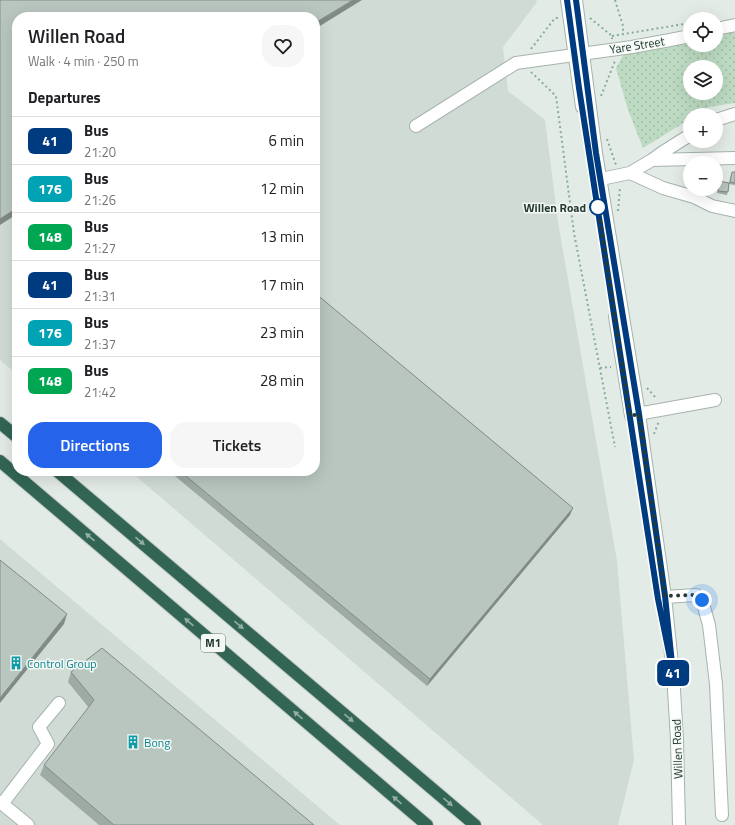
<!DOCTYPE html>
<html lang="en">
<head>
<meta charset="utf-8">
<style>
	body { margin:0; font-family:"Titillium Web",sans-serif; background:#f6f6f6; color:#202124; height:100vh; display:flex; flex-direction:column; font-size:15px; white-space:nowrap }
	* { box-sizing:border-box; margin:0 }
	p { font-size:13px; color:#757577 }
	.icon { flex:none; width:22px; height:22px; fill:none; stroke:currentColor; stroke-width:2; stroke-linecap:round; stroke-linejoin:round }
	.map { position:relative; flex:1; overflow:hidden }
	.sheet { position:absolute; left:12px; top:12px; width:308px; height:464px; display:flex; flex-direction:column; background:#fff; border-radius:16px; box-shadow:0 4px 16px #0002 }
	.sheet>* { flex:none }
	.badge { padding:0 8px; border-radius:6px; font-size:14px; line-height:26px }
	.tools { position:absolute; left:683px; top:12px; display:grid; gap:8px }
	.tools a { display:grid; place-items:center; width:40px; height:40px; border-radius:50%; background:#fff; box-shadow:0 4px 16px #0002; font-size:20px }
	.you { position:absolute; width:20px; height:20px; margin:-10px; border:3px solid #fff; border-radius:50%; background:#1a73e8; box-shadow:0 0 0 6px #1a73e833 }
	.map>.badge { position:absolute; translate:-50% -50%; box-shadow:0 0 0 2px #fff }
	h2 { padding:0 16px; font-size:15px; line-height:36px }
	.round { display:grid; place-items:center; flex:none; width:42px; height:42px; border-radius:16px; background:#f6f6f6 }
	.overview { display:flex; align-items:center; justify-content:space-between; height:68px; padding:0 16px }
	h1 { font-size:19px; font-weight:600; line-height:30px }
	.primary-button { display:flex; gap:8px; margin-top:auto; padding:8px 16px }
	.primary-button a { flex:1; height:46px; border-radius:16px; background:#2563eb; color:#fff; font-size:16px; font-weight:600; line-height:46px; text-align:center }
	.primary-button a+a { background:#f6f6f6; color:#202124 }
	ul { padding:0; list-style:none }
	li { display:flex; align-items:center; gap:12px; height:48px; padding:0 16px; border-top:1px solid #e0e0e0 }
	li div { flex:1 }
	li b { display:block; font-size:15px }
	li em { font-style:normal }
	li .badge { min-width:44px; font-weight:700; text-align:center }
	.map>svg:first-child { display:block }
</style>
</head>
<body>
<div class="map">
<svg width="735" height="825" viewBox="0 0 735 825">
	<defs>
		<pattern id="grass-dots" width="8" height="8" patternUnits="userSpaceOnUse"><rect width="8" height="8" fill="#bddbc2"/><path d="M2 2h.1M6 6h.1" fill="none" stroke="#a2bda7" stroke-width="1.8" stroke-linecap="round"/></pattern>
	</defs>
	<rect width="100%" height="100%" fill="#e3ebe6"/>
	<path fill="#d1dbd5" d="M 0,0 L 536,0 L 537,2 L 503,47 L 508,91 L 545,120 L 558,222 L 617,561 L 634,760 L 618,825 L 543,825 L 130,471 L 315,471 L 315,17 L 17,17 L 17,374 L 0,360 Z
		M 0,539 L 340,825 L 0,825 Z"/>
	<path fill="url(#grass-dots)" fill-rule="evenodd" d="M 735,30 L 735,103 L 709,107 L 696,115 L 690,115 L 690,119 L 643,148 L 628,110 L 616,68 L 625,52 L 690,39 L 690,45 L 716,45 L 716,34 ZM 690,67 L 716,67 L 716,93 L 690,93 Z"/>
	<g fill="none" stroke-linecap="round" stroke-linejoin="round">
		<g stroke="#a6b3ac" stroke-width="14">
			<path id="minor" d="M 567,0 L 582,107
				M 576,0 L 596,153 L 639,414 L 665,597 L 673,673 L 677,740 L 679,825
				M 716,29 L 735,25
				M 716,120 L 735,114
				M 416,126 L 516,63 L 632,47 L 670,40 L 690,36
				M 652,160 L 735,158
				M 630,173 L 663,188 L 694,197 L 712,206 L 735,211
				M 601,179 L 630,173 L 652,160 L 663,152 L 690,135
				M 615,317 L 631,416
				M 632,415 L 715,400
				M 665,597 L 696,595 L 702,600 L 709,625 L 716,684 L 722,815
				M 0,802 L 28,825
				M 2,804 L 48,744 L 39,727 L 59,703"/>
		</g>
		<g stroke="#c2c8c6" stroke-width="14">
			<path id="highway" d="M 0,423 L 17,437
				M 0,461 L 427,825
				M 57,471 L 475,825"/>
		</g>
		<path stroke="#86ac9c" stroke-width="2" stroke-dasharray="2 3" stroke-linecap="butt" d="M 615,0 L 623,26 L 623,35
			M 590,18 L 612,36 L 612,39
			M 612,36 L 690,23
			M 531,49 L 555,18 L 558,18
			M 531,72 L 556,96 L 574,233 L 615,447
			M 601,96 L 615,61
			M 607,139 L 616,165
			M 618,211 L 620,187
			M 600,368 L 611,367
			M 647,388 L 657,399
			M 654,434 L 659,421"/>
		<use href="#minor" stroke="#fff" stroke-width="12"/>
		<use href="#highway" stroke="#326554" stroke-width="12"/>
	</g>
	<path fill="#9eaaa4" d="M 732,172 L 735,172 L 735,185 L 729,184 L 727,195 L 717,193 L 719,181 L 729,183 Z
		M 169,471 L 315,471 L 570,515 L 427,686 Z
		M 71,672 L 314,825 L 99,825 L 40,775 L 44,765 L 89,708 L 68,682 Z"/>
	<path fill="#818b86" d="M 353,0 L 362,0 L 315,29 L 315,23 Z
		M 17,208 L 17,214 L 0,225 L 0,219 Z
		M 573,508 L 570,515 L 427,686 L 430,679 Z
		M 67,614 L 64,624 L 0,703 L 0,698 Z"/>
	<path fill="#b8c6bf" stroke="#818b86" d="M 0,0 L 353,0 L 315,23 L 315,17 L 17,17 L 17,208 L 0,219 Z
		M 732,172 L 735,172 L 735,183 L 730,182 Z
		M 719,181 L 729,183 L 728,192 L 718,191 Z
		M 315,293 L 573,508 L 430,679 L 180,471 L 315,471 Z
		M 0,560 L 67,614 L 0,698 Z
		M 102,648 L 314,825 L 114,825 L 44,765 L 94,700 L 71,672 Z"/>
	<defs><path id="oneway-solid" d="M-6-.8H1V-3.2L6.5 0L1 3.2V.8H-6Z"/></defs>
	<g fill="#92aea4">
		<use href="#oneway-solid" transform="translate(90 537) rotate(-140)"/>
		<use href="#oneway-solid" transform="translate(140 541) rotate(40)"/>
		<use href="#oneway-solid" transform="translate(189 622) rotate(-139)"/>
		<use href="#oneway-solid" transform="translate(239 625) rotate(40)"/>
		<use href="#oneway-solid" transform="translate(298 715) rotate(-139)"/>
		<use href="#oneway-solid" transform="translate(349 718) rotate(40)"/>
		<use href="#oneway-solid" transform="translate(397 800) rotate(-139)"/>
		<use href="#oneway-solid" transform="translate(448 802) rotate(40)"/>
	</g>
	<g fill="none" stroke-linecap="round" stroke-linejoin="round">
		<g stroke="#fff" stroke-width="9">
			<path id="line" d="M 567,0 L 579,88 L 658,599 L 673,673 L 665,596 L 659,553 L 639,414 L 596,153 L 576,0"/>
		</g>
		<use href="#line" stroke="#003b80" stroke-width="6"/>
		<path stroke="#243b32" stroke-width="4" stroke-dasharray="0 7.2" d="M 598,207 L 630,416 L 639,414 L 665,596 L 696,595 L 702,600"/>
	</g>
	<defs>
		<g id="building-bare" transform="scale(1.08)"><path d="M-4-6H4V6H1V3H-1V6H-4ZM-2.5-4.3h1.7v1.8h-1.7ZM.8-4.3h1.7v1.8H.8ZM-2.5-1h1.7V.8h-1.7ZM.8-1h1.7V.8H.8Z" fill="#0f9aa8" stroke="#f3f8f5" stroke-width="2.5" paint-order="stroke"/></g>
	</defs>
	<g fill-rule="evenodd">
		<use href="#building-bare" x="16" y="663"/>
		<use href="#building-bare" x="133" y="742"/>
	</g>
	<circle fill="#fff" stroke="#003b80" stroke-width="2" cx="598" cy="207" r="8"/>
	<g text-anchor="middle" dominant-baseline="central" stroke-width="3" stroke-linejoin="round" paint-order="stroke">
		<rect fill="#f3f8f5" stroke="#62746c" stroke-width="1" x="201" y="634" width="24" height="18" rx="3"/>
		<g font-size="11" font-weight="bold" fill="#243b32">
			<text x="213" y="643">M1</text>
		</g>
		<g font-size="12" fill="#243b32" stroke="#f3f8f5">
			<text transform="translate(637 45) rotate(-9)">Yare Street</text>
			<text transform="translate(677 749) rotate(-92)">Willen Road</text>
		</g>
		<g font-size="12" font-weight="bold" fill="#243b32" stroke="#f3f8f5" text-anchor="end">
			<text x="586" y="207">Willen Road</text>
		</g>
		<g font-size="12" fill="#0d838f" stroke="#f3f8f5" text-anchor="start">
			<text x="27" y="663">Control Group</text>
			<text x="144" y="742">Bong</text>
		</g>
	</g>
</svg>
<div class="tools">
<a><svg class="icon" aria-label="locate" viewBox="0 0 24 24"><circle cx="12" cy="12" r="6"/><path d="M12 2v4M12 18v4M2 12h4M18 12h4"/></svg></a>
<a><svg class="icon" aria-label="layers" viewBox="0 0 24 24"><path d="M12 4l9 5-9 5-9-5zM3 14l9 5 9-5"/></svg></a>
<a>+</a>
<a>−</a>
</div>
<div class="you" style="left:702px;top:600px"></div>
<b class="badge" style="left:673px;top:673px;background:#003b80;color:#fff">41</b>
<section class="sheet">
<div class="overview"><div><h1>Willen Road</h1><p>Walk · 4 min · 250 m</p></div><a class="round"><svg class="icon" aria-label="heart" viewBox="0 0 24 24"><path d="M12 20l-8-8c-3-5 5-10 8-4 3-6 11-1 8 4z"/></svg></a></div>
<h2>Departures</h2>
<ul>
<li><span class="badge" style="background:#003b80;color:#fff">41</span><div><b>Bus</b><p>21:20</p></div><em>6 min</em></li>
<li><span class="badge" style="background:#00a3b4;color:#fff">176</span><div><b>Bus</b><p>21:26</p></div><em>12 min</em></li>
<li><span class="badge" style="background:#00a651;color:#fff">148</span><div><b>Bus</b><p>21:27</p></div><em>13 min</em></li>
<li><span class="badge" style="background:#003b80;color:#fff">41</span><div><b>Bus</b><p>21:31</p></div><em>17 min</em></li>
<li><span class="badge" style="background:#00a3b4;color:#fff">176</span><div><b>Bus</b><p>21:37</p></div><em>23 min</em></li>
<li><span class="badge" style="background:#00a651;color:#fff">148</span><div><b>Bus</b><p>21:42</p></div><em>28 min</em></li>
</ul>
<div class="primary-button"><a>Directions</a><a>Tickets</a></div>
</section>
</div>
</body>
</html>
